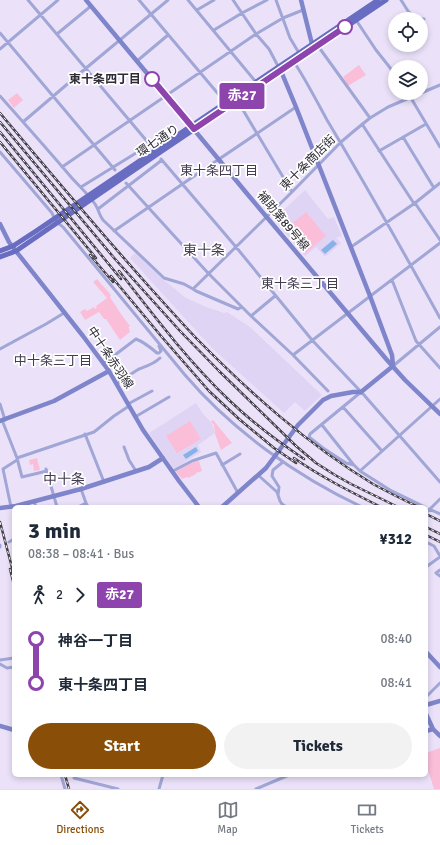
<!DOCTYPE html>
<html lang="en">
<head>
<meta charset="utf-8">
<style>
	body { margin:0; font-family:Signika,"Noto Sans JP",sans-serif; background:#f2f2f3; color:#1f2937; height:100vh; display:flex; flex-direction:column; font-size:15px; white-space:nowrap }
	* { box-sizing:border-box; margin:0 }
	p { font-size:13px; color:#747a83 }
	.icon { flex:none; width:22px; height:22px; fill:none; stroke:currentColor; stroke-width:2; stroke-linecap:round; stroke-linejoin:round }
	.map { position:relative; flex:1; overflow:hidden }
	.side { position:absolute; left:12px; top:505px; width:416px; height:272px; display:flex; flex-direction:column; background:#fff; border-radius:6px; box-shadow:0 2px 6px #0003 }
	.side>* { flex:none }
	.badge { padding:0 8px; border-radius:3px; font-size:14px; line-height:26px }
	.controls { position:absolute; left:388px; top:12px; display:grid; gap:8px }
	.controls a { display:grid; place-items:center; width:40px; height:40px; border-radius:50%; background:#fff; box-shadow:0 2px 6px #0003; font-size:20px }
	.map>.badge { position:absolute; translate:-50% -50%; box-shadow:0 0 0 2px #fff }
	.legs { display:flex; align-items:center; gap:6px; height:44px; padding:0 16px; font-size:13px }
	.legs p { margin-inline-start:auto }
	.headline { display:flex; align-items:center; justify-content:space-between; height:68px; padding:0 16px }
	h1 { font-size:22px; font-weight:800; line-height:30px }
	.action { display:flex; gap:8px; margin-top:auto; padding:8px 16px }
	.action a { flex:1; height:46px; border-radius:24px; background:#894e08; color:#fff; font-size:16px; font-weight:800; line-height:46px; text-align:center }
	.action a+a { background:#f2f2f3; color:#1f2937 }
	ul { padding:0 16px; list-style:none }
	li { display:flex; align-items:center; gap:14px; height:44px; font-size:15px }
	li i { display:grid; place-items:center; width:6px; height:100%; margin:0 5px; background:currentColor }
	li i::after { content:''; width:10px; height:10px; margin:-5px; border:3px solid; border-radius:50%; background:#fff }
	li p { margin-inline-start:auto }
	li:first-child i { background:linear-gradient(#0000 50%,currentColor 0) }
	li:last-child i { background:linear-gradient(currentColor 50%,#0000 0) }
	.dock { display:flex; justify-content:space-around; align-items:center; height:56px; border-top:1px solid #e0e1e3; background:#fff; font-size:11px; color:#747a83 }
	.dock a { display:grid; justify-items:center; gap:2px }
	.dock .on { color:#894e08 }
	.map>svg:first-child { display:block }
</style>
</head>
<body>
<div class="map">
<svg width="440" height="789" viewBox="0 0 440 789">
	<rect width="100%" height="100%" fill="#ebe2fa"/>
	<path fill="#e0d4f4" d="M 305,190 L 328,219 L 334,217 L 342,236 L 336,238 L 341,243 L 325,257 L 316,247 L 305,256 L 275,221 L 279,218 L 277,216 Z
		M 135,253 L 165,281 L 186,298 L 204,306 L 224,313 L 227,312 L 250,327 L 322,395 L 305,411 L 295,402 L 284,413 L 212,348 L 130,258 Z
		M 196,403 L 203,414 L 212,423 L 215,433 L 198,445 L 201,452 L 176,468 L 173,468 L 149,433 Z"/>
	<path fill="#fabed9" d="M 359,65 L 366,75 L 348,86 L 343,77 Z
		M 17,93 L 23,100 L 14,108 L 8,100 Z
		M 306,212 L 326,236 L 306,253 L 285,229 Z
		M 97,279 L 111,295 L 110,297 L 121,314 L 130,326 L 128,328 L 130,329 L 129,330 L 130,332 L 120,340 L 106,319 L 104,319 L 99,312 L 85,320 L 80,312 L 85,309 L 87,311 L 94,307 L 95,309 L 97,307 L 96,306 L 107,298 L 93,282 Z
		M 213,420 L 232,443 L 221,450 L 215,434 L 214,425 L 211,421 Z
		M 190,421 L 201,439 L 177,453 L 166,436 Z
		M 37,458 L 40,470 L 34,471 L 33,464 L 30,465 L 29,460 Z
		M 199,461 L 202,471 L 196,473 L 196,474 L 188,478 L 187,477 L 182,479 L 176,472 L 176,471 L 191,463 Z
		M 440,748 L 440,789 L 434,789 L 426,764 L 426,753 Z"/>
	<path fill="#87b1e8" d="M 333,240 L 337,244 L 325,254 L 321,250 Z
		M 196,447 L 198,451 L 186,459 L 183,455 Z"/>
	<g fill="none" stroke-linecap="round" stroke-linejoin="round">
		<path stroke="#a0a6d5" stroke-width="3" d="M 28,0 L 151,146
			M 139,0 L 225,102
			M 188,0 L 256,82
			M 233,0 L 256,34 L 269,49 L 279,68
			M 276,0 L 290,38 L 299,53
			M 401,0 L 408,11 L 415,18 L 424,19
			M 197,10 L 214,0
			M 356,20 L 376,50 L 395,74
			M 214,30 L 242,13 L 267,0
			M 0,33 L 115,170
			M 57,34 L 91,6
			M 318,46 L 370,118
			M 0,49 L 58,0
			M 137,61 L 168,35
			M 294,62 C 306,80 316,100 327,120 C 366,185 403,251 440,318
			M 408,93 L 440,147
			M 0,96 C 24,123 48,150 71,177 C 79,186 88,194 95,204 C 99,210 99,215 103,220 L 164,278 L 184,284 L 193,289 L 196,291 L 238,309 L 242,307
			M 237,100 L 292,192
			M 23,122 L 85,69 L 168,0
			M 362,124 L 413,202 L 415,203 L 440,240
			M 403,137 L 434,188
			M 379,151 L 426,124
			M 0,152 L 52,213 C 54,219 58,224 63,227 L 185,375 C 232,430 296,476 362,507
			M 161,159 L 236,247 L 312,340 L 364,395 L 440,482
			M 62,167 L 256,34 L 283,18 L 303,10
			M 126,183 L 208,273 L 251,316 L 293,355 L 328,391
			M 81,187 L 149,145
			M 98,209 L 162,160
			M 114,231 L 200,172 L 296,107
			M 351,247 L 415,203 L 440,183
			M 392,280 L 416,341 L 440,368
			M 193,289 L 292,192 L 341,142 L 354,131 L 370,118 L 388,107 L 440,85
			M 251,316 L 275,296
			M 0,349 L 46,324 L 64,313
			M 293,355 L 440,243
			M 103,364 L 136,339 C 144,342 150,347 157,353 L 159,353 L 161,351 L 159,346
			M 393,366 L 440,327
			M 117,384 C 124,379 132,373 139,369 C 147,366 154,364 160,358
			M 361,392 L 310,434 L 309,437 L 323,448 L 346,463 L 354,465 L 360,471 L 390,490 L 425,507
			M 0,404 L 5,420
			M 128,404 L 152,391
			M 343,407 L 382,451
			M 135,417 L 169,397
			M 2,420 L 17,458 L 22,477 L 47,471
			M 322,425 L 353,464
			M 85,434 L 104,482
			M 124,447 L 129,460 L 136,471
			M 17,458 L 94,432 L 114,416 L 129,406
			M 283,462 L 273,470 L 272,476 L 279,487 L 278,495 L 280,501 L 282,504 L 286,507
			M 222,465 L 240,454
			M 46,469 L 57,507
			M 173,471 L 192,461 L 216,453 L 238,493
			M 360,471 L 440,399
			M 258,475 L 277,492 L 278,495
			M 81,489 L 86,503 L 88,507
			M 34,501 L 36,507
			M 11,507 L 3,469 L 17,460
			M 78,507 L 86,503
			M 429,509 L 440,514
			M 426,513 L 440,499
			M 9,542 L 14,539
			M 426,542 L 434,546 L 440,556
			M 0,545 L 0,547
			M 426,567 L 440,557
			M 440,570 L 436,573 L 440,576
			M 0,660 L 14,658
			M 0,664 L 7,668 L 14,667
			M 426,697 L 440,683
			M 61,775 L 65,789
			M 74,778 L 118,789
			M 159,789 L 163,775
			M 256,789 L 289,775"/>
		<path stroke="#7f85ca" stroke-width="4.5" d="M 86,0 L 191,126 L 249,196 L 387,360 L 405,380 L 440,414
			M 301,0 L 312,44
			M 281,71 L 296,107 L 370,296 L 392,355 L 393,366
			M 0,224 L 9,242 L 19,255 L 83,336 L 109,371 L 143,430 L 179,481 L 199,507
			M 0,421 L 54,401 L 109,371
			M 222,507 L 266,468 L 298,425 L 323,400 L 331,396 L 353,392 L 361,392 L 393,366
			M 0,508 L 16,506 L 81,489 L 149,467 L 163,458
			M 426,652 L 440,667
			M 426,705 L 440,701
			M 426,714 L 433,729 L 440,736
			M 0,726 L 14,730
			M 426,731 L 433,729"/>
		<path stroke="#686dc1" stroke-width="5" d="M 0,251 L 13,246 L 36,231 L 256,82 L 378,0
			M 0,257 L 16,251 L 162,151 L 386,0"/>
		<g stroke="#44404b" stroke-width="2.5">
			<path id="rail" d="M 0,113 C 48,170 96,227 145,282 C 162,301 179,320 196,338 C 250,393 307,444 373,484 C 388,492 403,500 419,507
				M 0,122 L 115,259 L 180,331 L 219,371 L 296,446 L 316,463 L 335,475 L 351,484 L 398,507
				M 0,132 L 121,279
				M 0,142 L 96,258
				M 90,255 L 113,282
				M 119,271 C 154,316 189,362 230,401 C 252,422 277,441 304,459
				M 111,276 L 161,336 L 209,391 L 239,419 L 274,448 L 296,463
				M 294,458 C 321,477 351,492 381,507
				M 426,514 L 440,521
				M 0,522 L 14,575
				M 426,527 L 440,534
				M 426,535 L 440,542
				M 10,569 L 14,585
				M 65,775 L 69,789"/>
		</g>
		<use href="#rail" stroke="#fff" stroke-width="1" stroke-dasharray="3" stroke-linecap="butt"/>
	</g>
	<g fill="none" stroke-linecap="round" stroke-linejoin="round">
		<g stroke="#fff" stroke-width="9">
			<path id="line-1" d="M 152,79 L 194,129 L 345,27"/>
		</g>
		<use href="#line-1" stroke="#8e44ad" stroke-width="6"/>
	</g>
	<g fill="#fff" stroke="#8e44ad" stroke-width="2">
		<circle cx="345" cy="27" r="7"/>
		<circle cx="152" cy="79" r="7"/>
	</g>
	<g text-anchor="middle" dominant-baseline="central" stroke-width="3.5" stroke-linejoin="round" paint-order="stroke">
		<g font-size="12" font-weight="bold" fill="#2e2b34" stroke="#fff" text-anchor="end">
			<text x="141" y="79">東十条四丁目</text>
		</g>
		<g font-size="12" fill="#2e2b34" stroke="#fff">
			<text transform="translate(158 141) rotate(-34)">環七通り</text>
			<text transform="translate(308 163) rotate(-45)">東十条商店街</text>
			<text transform="translate(283 221) rotate(50)">補助第89号線</text>
			<text transform="translate(110 358) rotate(56)">中十条赤羽線</text>
		</g>
		<g font-size="13" fill="#443c50" stroke="#fff">
			<text x="219" y="171">東十条四丁目</text>
			<text x="300" y="284">東十条三丁目</text>
			<text x="53" y="361">中十条三丁目</text>
		</g>
		<g font-size="14" fill="#443c50" stroke="#fff">
			<text x="204" y="250">東十条</text>
			<text x="64" y="479">中十条</text>
		</g>
	</g>
</svg>
<div class="controls">
<a><svg class="icon" aria-label="locate" viewBox="0 0 24 24"><circle cx="12" cy="12" r="6"/><path d="M12 2v4M12 18v4M2 12h4M18 12h4"/></svg></a>
<a><svg class="icon" aria-label="layers" viewBox="0 0 24 24"><path d="M12 4l9 5-9 5-9-5zM3 14l9 5 9-5"/></svg></a>
</div>
<b class="badge" style="left:242px;top:96px;background:#8e44ad;color:#fff">赤27</b>
<section class="side">
<div class="headline"><div><h1>3 min</h1><p>08:38 – 08:41 · Bus</p></div><b>¥312</b></div>
<div class="legs"><svg class="icon" aria-label="walk" viewBox="0 0 24 24"><circle cx="13" cy="4" r="2"/><path d="M13 8l-2 6 4 7M11 14l-3 7M7 12l3-4h3l4 4"/></svg>2<svg class="icon" aria-label="forward" viewBox="0 0 24 24"><path d="M9 5l7 7-7 7"/></svg><b class="badge" style="background:#8e44ad;color:#fff">赤27</b></div>
<ul>
<li><i style="color:#8e44ad"></i><b>神谷一丁目</b><p>08:40</p></li>
<li><i style="color:#8e44ad"></i><b>東十条四丁目</b><p>08:41</p></li>
</ul>
<div class="action"><a>Start</a><a>Tickets</a></div>
</section>
</div>
<nav class="dock">
<a class="on"><svg class="icon" aria-label="directions" viewBox="0 0 24 24"><path d="M12 3l9 9-9 9-9-9zM9 14v-3h6M13 9l2 2-2 2"/></svg>Directions</a>
<a><svg class="icon" aria-label="map" viewBox="0 0 24 24"><path d="M3 6l6-2 6 2 6-2v14l-6 2-6-2-6 2zM9 4v14M15 6v14"/></svg>Map</a>
<a><svg class="icon" aria-label="tickets" viewBox="0 0 24 24"><path d="M3 7h18v10H3zM15 7v10"/></svg>Tickets</a>
</nav>
</body>
</html>
